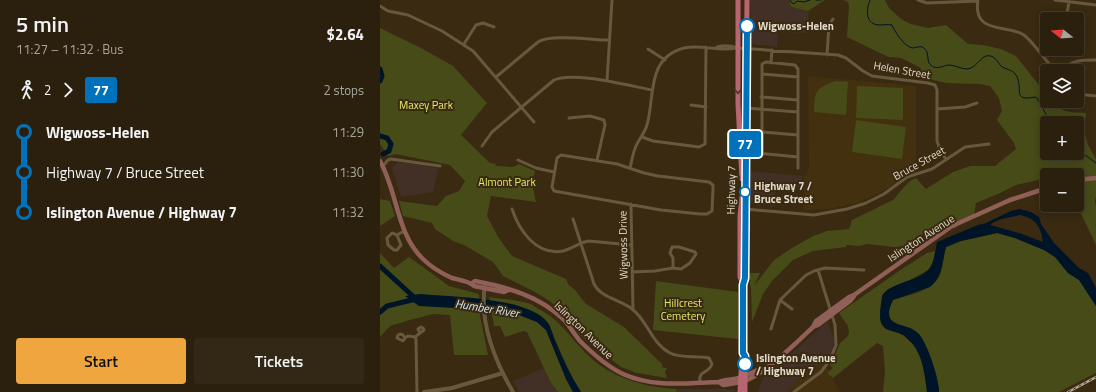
<!DOCTYPE html>
<html lang="en">
<head>
<meta charset="utf-8">
<style>
	body { margin:0; font-family:"Titillium Web",sans-serif; background:#332816; color:#f1f3f6; height:100vh; display:flex; flex-direction:column; font-size:15px; white-space:nowrap }
	* { box-sizing:border-box; margin:0 }
	p { font-size:13px; color:#a6a39d }
	.icon { flex:none; width:22px; height:22px; fill:none; stroke:currentColor; stroke-width:2; stroke-linecap:round; stroke-linejoin:round }
	.map { position:relative; flex:1; overflow:hidden }
	.panel { display:flex; flex-direction:column; background:#2b200d; width:380px }
	.panel>* { flex:none }
	.badge { padding:0 8px; border-radius:3px; font-size:14px; line-height:26px }
	.needle { width:26px; rotate:287deg }
	.fabs { position:absolute; left:660px; top:12px; display:grid; gap:8px }
	.fabs a { display:grid; place-items:center; width:44px; height:44px; border-radius:4px; background:#2b200d; box-shadow:0 2px 10px #0003,0 0 0 1px #473e2e; font-size:20px }
	.map>.badge { position:absolute; translate:-50% -50%; box-shadow:0 0 0 2px #fff }
	.legs { display:flex; align-items:center; gap:6px; height:44px; padding:0 16px; font-size:13px }
	.legs p { margin-inline-start:auto }
	.head { display:flex; align-items:center; justify-content:space-between; height:68px; padding:0 16px }
	h1 { font-size:22px; font-weight:600; line-height:30px }
	.action { display:flex; gap:8px; margin-top:auto; padding:8px 16px }
	.action a { flex:1; height:46px; border-radius:4px; background:#f0a63e; color:#111; font-size:16px; font-weight:600; line-height:46px; text-align:center }
	.action a+a { background:#332816; color:#f1f3f6 }
	ul { padding:0 16px; list-style:none }
	li { display:flex; align-items:center; gap:14px; height:40px; font-size:15px }
	li i { display:grid; place-items:center; width:6px; height:100%; margin:0 5px; background:currentColor }
	li i::after { content:''; width:10px; height:10px; margin:-5px; border:3px solid; border-radius:50%; background:#2b200d }
	li p { margin-inline-start:auto }
	li:first-child i { background:linear-gradient(#0000 50%,currentColor 0) }
	li:last-child i { background:linear-gradient(currentColor 50%,#0000 0) }
	main { display:flex; flex:1; min-height:0 }
	.map>svg:first-child { display:block }
</style>
</head>
<body>
<main>
<section class="panel">
<div class="head"><div><h1>5 min</h1><p>11:27 – 11:32 · Bus</p></div><b>$2.64</b></div>
<div class="legs"><svg class="icon" aria-label="walk" viewBox="0 0 24 24"><circle cx="13" cy="4" r="2"/><path d="M13 8l-2 6 4 7M11 14l-3 7M7 12l3-4h3l4 4"/></svg>2<svg class="icon" aria-label="forward" viewBox="0 0 24 24"><path d="M9 5l7 7-7 7"/></svg><b class="badge" style="background:#0072bc;color:#fff">77</b><p>2 stops</p></div>
<ul>
<li><i style="color:#0072bc"></i><b>Wigwoss-Helen</b><p>11:29</p></li>
<li><i style="color:#0072bc"></i><span>Highway 7 / Bruce Street</span><p>11:30</p></li>
<li><i style="color:#0072bc"></i><b>Islington Avenue / Highway 7</b><p>11:32</p></li>
</ul>
<div class="action"><a>Start</a><a>Tickets</a></div>
</section>
<div class="map">
<svg width="716" height="392" viewBox="0 0 716 392">
	<rect width="100%" height="100%" fill="#392a11"/>
	<path fill="#423027" d="M 370,0 L 409,0 L 411,7 L 428,11 L 428,33 L 398,32 L 397,47 L 374,44 L 372,42 Z
		M 18,162 L 58,168 L 53,192 L 21,197 L 12,168 Z
		M 369,171 L 422,176 L 422,189 L 396,186 L 395,206 L 369,203 Z
		M 448,321 L 454,340 L 452,352 L 443,361 L 418,380 L 408,392 L 378,392 L 384,375 L 416,350 Z
		M 164,368 L 171,383 L 178,392 L 139,392 L 133,381 Z
		M 296,389 L 355,389 L 355,392 L 297,392 Z"/>
	<path fill="#42300e" d="M 428,76 L 536,86 L 536,171 L 523,178 L 503,191 L 478,203 L 449,209 L 424,210 L 424,176 L 429,169 Z
		M 443,361 L 460,392 L 408,392 L 418,380 Z"/>
	<path fill="#474b18" fill-rule="evenodd" d="M 409,0 L 445,0 L 428,11 L 411,7 Z
		M 462,0 L 505,0 L 509,8 L 521,19 L 531,24 L 548,28 L 566,25 L 588,44 L 603,45 L 621,49 L 636,56 L 658,84 L 667,96 L 667,101 L 670,101 C 682,113 690,112 706,113 L 704,130 L 708,145 L 716,159 L 716,197 L 715,201 L 716,206 L 716,245 L 697,205 L 697,175 L 667,175 L 667,178 L 636,185 L 618,194 L 596,203 L 594,215 L 575,228 L 571,228 L 558,224 L 523,246 L 515,247 L 487,244 L 479,246 L 466,245 L 466,247 L 433,251 L 413,260 L 392,281 L 383,294 L 372,322 L 371,289 L 368,273 L 380,273 L 374,286 L 394,260 L 412,248 L 433,236 L 447,231 L 469,229 L 472,220 L 513,200 L 524,187 L 530,181 L 536,178 L 546,189 L 573,172 L 590,166 L 615,166 L 636,149 L 634,143 L 617,120 L 622,111 L 619,98 L 610,86 L 600,84 L 566,83 L 540,77 L 541,68 L 521,58 L 509,57 L 502,54 L 467,37 L 469,5 L 467,1 ZM 667,123 L 697,123 L 697,153 L 667,153 Z
		M 0,28 L 43,49 L 73,66 L 107,103 L 81,135 L 110,163 L 116,164 L 115,165 L 117,166 L 133,167 L 139,164 L 155,171 L 152,184 L 156,202 L 111,196 L 107,216 L 118,237 L 132,256 L 186,279 L 188,284 L 195,290 L 206,304 L 244,327 L 282,364 L 283,368 L 287,368 L 285,372 L 287,378 L 257,373 L 241,367 L 206,340 L 200,335 L 188,317 L 171,302 L 155,292 L 123,276 L 113,262 L 84,245 L 73,241 L 55,229 L 52,223 L 23,216 L 19,201 L 57,206 L 66,196 L 79,191 L 85,181 L 70,165 L 16,154 L 8,156 L 0,144 Z
		M 456,81 L 468,82 L 466,115 L 434,112 C 435,92 434,88 456,81 Z
		M 477,86 L 523,88 L 523,120 L 476,118 Z
		M 476,120 L 526,127 L 522,159 L 472,152 Z
		M 0,199 L 10,201 L 15,216 L 0,226 Z
		M 617,233 L 635,238 L 664,250 L 675,257 L 688,273 L 699,280 L 716,306 L 716,373 L 679,392 L 559,392 L 559,387 L 531,328 C 514,324 503,321 513,300 C 528,295 550,292 559,277 C 564,267 563,256 566,247 L 581,241 Z
		M 555,251 L 553,261 L 550,268 L 546,271 L 525,283 L 508,289 L 502,295 L 500,315 L 505,329 C 511,331 518,332 523,335 C 541,346 545,373 547,392 L 503,392 L 505,372 L 503,346 L 497,343 L 453,378 L 448,374 L 448,372 L 453,368 L 450,366 L 460,343 L 467,337 L 469,333 L 468,326 L 459,313 L 519,271 L 547,253 Z
		M 0,253 L 14,268 L 29,257 L 69,286 L 99,294 L 100,316 L 108,355 L 74,355 L 70,315 L 53,314 L 30,320 L 10,326 L 0,337 Z
		M 276,281 L 358,292 L 358,339 L 273,330 Z
		M 109,297 C 122,299 138,300 151,304 C 154,306 158,309 161,310 C 181,322 186,332 201,348 C 225,376 261,387 296,389 L 297,392 L 201,392 L 192,378 L 168,323 L 136,305 L 110,301 Z
		M 111,310 L 139,315 L 157,322 L 166,330 L 186,379 L 193,392 L 178,392 L 171,383 L 147,332 L 143,331 L 125,337 L 120,326 L 114,326 Z"/>
	<path fill="#001427" fill-rule="evenodd" d="M 639,209 L 651,212 L 659,217 L 661,224 L 674,243 L 699,268 L 708,273 L 716,288 L 716,306 L 699,280 L 688,273 L 675,257 L 664,250 L 635,238 L 617,233 L 581,241 L 566,247 C 562,261 563,277 550,287 L 513,300 C 498,330 528,321 539,334 C 548,345 559,378 559,392 L 547,392 C 545,376 543,355 532,343 C 529,341 526,337 523,335 C 512,329 500,332 500,316 C 500,310 501,303 502,298 C 503,284 540,281 549,269 C 555,262 555,251 557,242 L 598,225 L 606,223 L 631,211 ZM 640,215 C 656,218 661,227 663,242 L 639,233 L 610,225 C 618,218 630,218 640,215 Z
		M 40,294 C 71,297 149,297 168,323 C 172,329 173,337 176,343 C 183,360 191,376 201,392 L 193,392 L 186,379 L 166,330 L 157,322 L 139,315 L 111,310 L 39,306 L 25,296 Z"/>
	<g fill="none" stroke-linecap="round" stroke-linejoin="round">
		<path stroke="#001427" stroke-width="1" d="M 410,0 L 411,2 L 414,4 L 417,1 L 424,2 L 430,0
			M 436,0 L 441,0
			M 490,0 C 486,10 485,25 500,25 C 505,25 507,24 512,25 C 515,32 524,46 532,48 C 536,48 540,45 544,48 C 549,52 547,58 549,63 C 555,72 564,65 569,65 C 575,65 581,69 587,69 C 598,68 602,51 613,57 C 617,59 618,63 621,66 C 626,70 632,69 636,75 C 644,88 631,102 655,97 L 657,98 L 667,116 L 680,123
			M 697,144 L 701,152 L 716,163"/>
		<path stroke="#001427" stroke-width="5" d="M 0,69 L 2,76 L 0,81
			M 0,136 L 7,138 L 11,144 L 9,151 L 3,154
			M 0,266 L 35,298
			M 0,312 L 7,306 L 36,299"/>
		<path stroke="#68583d" stroke-width="3" d="M 538,0 L 547,3 L 598,1
			M 598,0 C 592,35 628,24 644,35 C 654,43 666,61 675,71
			M 675,0 L 716,5
			M 0,6 L 8,11 L 28,15 L 62,31 L 93,51 L 154,122
			M 686,19 L 689,2
			M 84,44 L 96,25 L 103,23 L 114,27
			M 337,47 C 344,45 350,45 358,48 L 458,55 L 466,58 L 483,71 L 492,76 L 548,83 L 555,85 L 557,90 L 557,141 L 561,152 L 566,159
			M 268,49 L 285,60
			M 447,55 L 449,25 L 453,19
			M 391,63 L 392,50
			M 679,71 C 693,60 699,60 716,60
			M 382,74 L 418,77
			M 116,77 L 158,42 C 170,34 213,40 229,40
			M 227,81 L 232,0
			M 697,94 L 716,96
			M 381,97 L 418,100
			M 311,105 L 326,107
			M 366,108 L 418,112
			M 557,109 L 585,107 L 597,103
			M 189,118 L 210,116 L 224,120 L 225,125 L 217,160
			M 382,132 L 418,135
			M 262,137 L 273,141 L 319,147 L 325,144 L 326,47
			M 102,146 L 112,132 L 174,80 C 193,71 250,86 272,90
			M 366,152 L 418,157
			M 382,154 L 382,64 L 386,62 L 415,65 L 418,69 L 418,168
			M 181,155 L 237,164 L 264,173 L 278,176 L 329,182 L 333,185 L 333,189 L 332,211 L 327,214 L 320,214 L 281,210 L 174,191 L 172,187 L 177,158 Z
			M 138,160 L 156,168 L 174,172
			M 3,166 L 8,160 L 11,159 L 60,166
			M 250,168 C 252,160 253,151 257,144 C 260,138 265,132 267,125 C 275,97 266,58 304,48 C 322,44 339,52 356,48
			M 251,204 L 253,309
			M 132,209 C 139,230 156,256 183,251 C 192,249 200,242 209,241 L 251,245
			M 365,209 L 434,215 L 467,209 L 486,203 L 504,194 L 527,177 L 552,169 L 585,147 L 609,144
			M 193,219 L 214,284 C 221,298 241,300 252,309 C 268,321 271,343 290,353 C 302,359 316,355 329,358 L 332,364 C 328,375 318,369 320,383
			M 17,235 L 21,245 L 17,250 L 14,250 L 8,245 L 7,238 L 12,233 L 17,235 L 24,231
			M 252,272 L 275,271 L 293,268 L 301,269 L 310,263 L 316,254 L 315,252 L 299,247 L 292,247 L 290,253 L 293,258 L 293,268
			M 400,300 L 412,309
			M 391,329 L 400,300 L 426,275 L 434,271 L 445,268 L 484,270
			M 35,337 L 36,340 L 37,392
			M 25,338 L 23,341 L 17,338 L 18,335 L 20,334 L 23,335 L 25,338 L 28,336 L 35,337 L 44,330 L 43,328 L 41,327 L 38,329 L 40,333
			M 414,392 L 441,372 L 450,360 L 456,345 L 455,325 L 438,270"/>
		<path stroke="#68583d" stroke-width="4" d="M 105,285 C 99,322 115,361 133,392
			M 44,392 L 72,388 L 123,373"/>
		<path stroke="#905f57" stroke-width="4.5" d="M 0,161 C 18,193 16,233 43,259 C 52,268 61,273 72,278 C 79,280 89,281 94,286 L 124,292 L 129,290
			M 697,180 L 716,178
			M 92,283 L 95,281 C 127,287 159,296 183,319 C 190,326 194,334 200,341 C 213,354 226,366 243,374 C 274,388 307,383 339,382 C 346,379 352,380 359,378 C 367,376 374,370 383,369
			M 433,327 L 436,321 L 469,297 L 474,295 L 572,226 L 630,200 L 667,188
			M 339,382 L 343,385 C 350,384 358,383 365,381 C 387,372 415,344 433,327 L 438,325 L 470,301 L 474,296"/>
		<path stroke="#b86572" stroke-width="5" d="M 358,0 L 358,104 L 362,179
			M 362,197 L 360,216 L 360,277 L 363,284
			M 363,353 L 365,356 L 365,392
			M 360,392 L 362,357 L 363,353 L 363,285 L 365,278 L 367,0"/>
		<g stroke="#b6ab99" stroke-width="2.5">
			<path id="rail" d="M 688,392 L 716,377"/>
		</g>
		<use href="#rail" stroke="#392a11" stroke-width="1" stroke-dasharray="3" stroke-linecap="butt"/>
	</g>
	<defs><path id="oneway-chevron" d="M-2-3.5L2.5 0L-2 3.5" fill="none" stroke-width="1.6" stroke-linecap="round" stroke-linejoin="round"/></defs>
	<use stroke="#523624" href="#oneway-chevron" transform="translate(358 91) rotate(90)"/>
	<g fill="none" stroke-linecap="round" stroke-linejoin="round">
		<g stroke="#fff" stroke-width="9">
			<path id="line-1" d="M 365,364 L 365,356 L 363,353 L 363,285 L 365,278 L 367,26"/>
		</g>
		<use href="#line-1" stroke="#0072bc" stroke-width="6"/>
	</g>
	<g fill="#fff" stroke="#0072bc" stroke-width="2">
		<circle cx="367" cy="26" r="7"/>
		<circle cx="365" cy="192" r="5"/>
		<circle cx="365" cy="364" r="7"/>
	</g>
	<g text-anchor="middle" dominant-baseline="central" stroke-width="4" stroke-linejoin="round" paint-order="stroke">
		<g font-size="11" font-weight="bold" fill="#e2d8c9" stroke="#392a11" text-anchor="start">
			<text x="378" y="26">Wigwoss-Helen</text>
			<text x="374" y="186">Highway 7 /<tspan x="374" dy="13">Bruce Street</tspan></text>
			<text x="376" y="358">Islington Avenue<tspan x="376" dy="13">/ Highway 7</tspan></text>
		</g>
		<g font-size="11" fill="#e2d8c9" stroke="#392a11">
			<text transform="translate(522 70) rotate(10)">Helen Street</text>
			<text transform="translate(539 163) rotate(-29)">Bruce Street</text>
			<text transform="translate(351 190) rotate(-89)">Highway 7</text>
			<text transform="translate(541 238) rotate(-33)">Islington Avenue</text>
			<text transform="translate(243 245) rotate(-91)">Wigwoss Drive</text>
			<text transform="translate(204 330) rotate(44)">Islington Avenue</text>
		</g>
		<g font-size="11" fill="#e2ee67" stroke="#392a11">
			<text x="46" y="105">Maxey Park</text>
			<text x="127" y="182">Almont Park</text>
			<text x="303" y="303">Hillcrest<tspan x="303" dy="13">Cemetery</tspan></text>
		</g>
		<g font-size="12" font-style="italic" fill="#d1e5f6" stroke="#392a11">
			<text transform="translate(107 308) rotate(9)">Humber River</text>
		</g>
	</g>
</svg>
<div class="fabs">
<a><svg class="needle" viewBox="-14 -14 28 28"><path d="M0-13l5 13h-10z" fill="#e53935"/><path d="M0 13l5-13h-10z" fill="#a6a39d"/></svg></a>
<a><svg class="icon" aria-label="layers" viewBox="0 0 24 24"><path d="M12 4l9 5-9 5-9-5zM3 14l9 5 9-5"/></svg></a>
<a>+</a>
<a>−</a>
</div>
<b class="badge" style="left:365px;top:144px;background:#0072bc;color:#fff">77</b>
</div>
</main>
</body>
</html>
